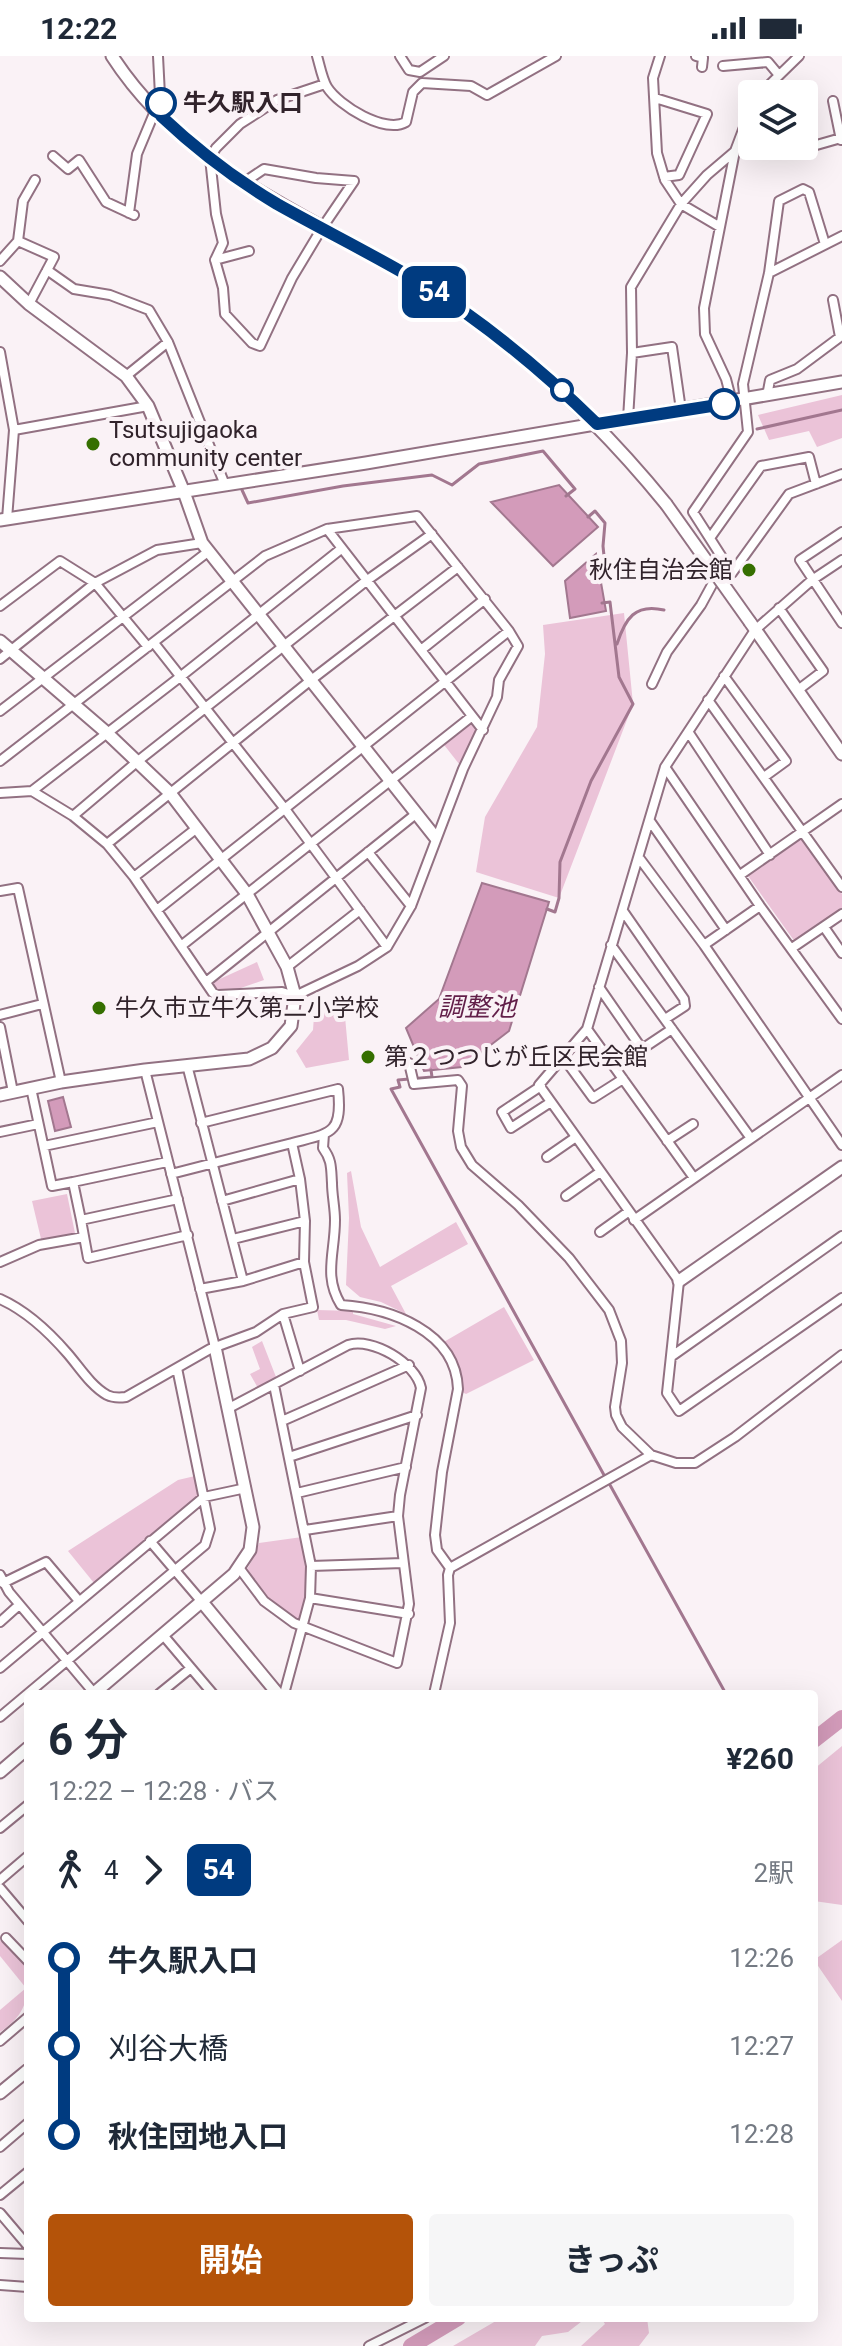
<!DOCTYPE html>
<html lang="ja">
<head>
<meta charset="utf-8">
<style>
	body { margin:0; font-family:Roboto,"Noto Sans JP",sans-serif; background:#f6f6f7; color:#1f2937; height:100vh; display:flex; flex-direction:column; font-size:30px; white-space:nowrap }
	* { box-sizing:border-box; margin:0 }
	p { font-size:26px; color:#747a83 }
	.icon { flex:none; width:44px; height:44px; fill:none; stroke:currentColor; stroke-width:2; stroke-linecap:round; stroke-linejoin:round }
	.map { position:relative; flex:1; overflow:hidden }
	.drawer { position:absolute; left:24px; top:1634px; width:794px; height:632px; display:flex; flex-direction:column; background:#fff; border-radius:8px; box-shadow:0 8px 32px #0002 }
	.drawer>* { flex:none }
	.badge { padding:0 16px; border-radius:12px; font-size:28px; line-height:52px }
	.tools { position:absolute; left:738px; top:24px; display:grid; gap:16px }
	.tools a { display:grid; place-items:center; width:80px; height:80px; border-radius:8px; background:#fff; box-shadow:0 8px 32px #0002; font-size:40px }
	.map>.badge { position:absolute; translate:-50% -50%; box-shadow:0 0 0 4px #fff }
	.legs { display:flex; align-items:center; gap:12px; height:88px; padding:0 24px; font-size:26px }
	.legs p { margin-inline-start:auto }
	.overview { display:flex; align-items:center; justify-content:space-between; height:136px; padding:0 24px }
	h1 { font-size:44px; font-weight:700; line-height:60px }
	.action { display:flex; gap:16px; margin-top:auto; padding:16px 24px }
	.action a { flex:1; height:92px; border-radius:8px; background:#b45309; color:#fff; font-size:32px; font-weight:700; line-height:92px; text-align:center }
	.action a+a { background:#f6f6f7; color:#1f2937 }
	ul { padding:0 24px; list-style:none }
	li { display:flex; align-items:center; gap:28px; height:88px; font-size:30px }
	li i { display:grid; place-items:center; width:12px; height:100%; margin:0 10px; background:currentColor }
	li i::after { content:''; width:20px; height:20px; margin:-10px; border:6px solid; border-radius:50%; background:#fff }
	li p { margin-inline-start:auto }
	li:first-child i { background:linear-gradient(#0000 50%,currentColor 0) }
	li:last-child i { background:linear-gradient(currentColor 50%,#0000 0) }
	.status { display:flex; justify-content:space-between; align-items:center; height:56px; padding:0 40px; background:#fff; direction:ltr }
	.status svg { height:22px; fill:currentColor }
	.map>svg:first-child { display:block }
</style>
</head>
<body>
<div class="status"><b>12:22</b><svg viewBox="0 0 49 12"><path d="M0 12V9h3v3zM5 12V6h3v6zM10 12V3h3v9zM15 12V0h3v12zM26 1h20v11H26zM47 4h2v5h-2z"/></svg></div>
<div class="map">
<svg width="842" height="2290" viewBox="0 0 842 2290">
	<rect width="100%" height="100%" fill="#faf2f6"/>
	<path fill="#ebc3d8" d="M 842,339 L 842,382 L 817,391 L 809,375 L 769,384 L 758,359 Z
		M 624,557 L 633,648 L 559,842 L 476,816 L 485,761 L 537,671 L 545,598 L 543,569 Z
		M 471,661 L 483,674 L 463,713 L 441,685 Z
		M 802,782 L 842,838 L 842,853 L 795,886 L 748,820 Z
		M 257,906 L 264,924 L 235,934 L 217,935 L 211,927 Z
		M 344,950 L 349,1004 L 306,1012 L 296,995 L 313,974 L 314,960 Z
		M 351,1115 L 361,1171 L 380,1211 L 456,1166 L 468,1188 L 391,1230 L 406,1258 L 381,1246 L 360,1241 L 346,1229 L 349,1162 L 347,1117 Z
		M 67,1138 L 76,1182 L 42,1187 L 32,1145 Z
		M 504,1251 L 534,1304 L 466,1338 L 462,1336 C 462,1316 457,1301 442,1287 Z
		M 317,1254 L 353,1255 L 353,1258 L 396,1270 L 385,1273 L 346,1264 L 319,1264 Z
		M 262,1285 L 276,1321 L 258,1332 L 250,1318 L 260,1313 L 252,1291 Z
		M 195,1420 L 199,1440 L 94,1527 L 68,1495 L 178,1424 Z
		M 302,1481 C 306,1510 307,1534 301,1562 L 297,1564 L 269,1543 L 247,1513 L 254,1501 L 259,1487 Z
		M 842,1690 L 842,1849 L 814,1845 L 814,1713 Z
		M 0,1884 L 28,1913 C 28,1943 27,1958 0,1976 L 0,1954 L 26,1932 L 0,1900 Z
		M 842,1884 L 842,1945 L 814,1904 Z
		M 501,2262 L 586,2262 L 568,2276 L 542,2280 L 535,2290 L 453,2290 Z
		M 601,2262 L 647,2262 L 649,2277 L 639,2290 L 581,2290 L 605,2268 Z"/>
	<path fill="#d39bba" stroke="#a2778f" stroke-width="2" d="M 559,429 L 598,471 L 553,510 L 491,446 Z
		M 596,498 L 606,555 L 570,562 L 565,525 Z
		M 482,827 L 549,846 L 509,975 L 462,1011 L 424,1015 L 406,972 L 439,943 Z
		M 63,1041 L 71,1071 L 55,1075 L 48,1045 Z"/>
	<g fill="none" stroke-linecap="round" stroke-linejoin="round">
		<path stroke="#a2778f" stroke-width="3" d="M 757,373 L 842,354
			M 242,434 L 248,447 L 343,430 L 432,419 L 452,429 L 479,408 L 543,395 L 575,433 L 566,440
			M 588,461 L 595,455 L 605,467 L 603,490 L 605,510 L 598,512
			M 617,588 C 625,563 635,547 664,554
			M 547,853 L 555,856 L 559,842 L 560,806 L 591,725 L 633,648 L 619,621 L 610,546 L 602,547
			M 431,1014 L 432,1021 L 398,1024 L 400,1031 L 391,1033 L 604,1419
			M 610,1429 L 726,1638"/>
		<path stroke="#d39bba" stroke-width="16" d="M 814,1684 L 842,1662
			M 411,2290 L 458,2262"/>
		<g stroke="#927182" stroke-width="12">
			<path id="minor" d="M 158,0 L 161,59
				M 317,0 C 320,10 322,22 327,31 C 339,50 385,78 406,66 L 413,36 L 422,27 L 471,30 L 487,39 L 556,0
				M 400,0 L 409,14 L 420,16 L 444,0
				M 660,0 L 653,22 L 657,97 L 665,124 L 681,148 L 720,171 L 735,95 L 752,50
				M 696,0 L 703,2 L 702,11
				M 723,10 L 768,6 L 778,18
				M 760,38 L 799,0
				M 655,42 L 707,58 L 679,119 L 664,121
				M 833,45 L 841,84
				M 790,90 L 799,94 L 841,82
				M 53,100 L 68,113 L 79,104 L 106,146 L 134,159
				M 243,127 L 264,113 L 316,122 L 354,125 L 322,172 L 292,222 L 260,290 L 252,287 L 225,258 L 223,232 L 215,204 L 249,195
				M 129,157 L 137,98 L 155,55
				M 720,171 L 704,252 L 705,278 L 726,323 L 732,346
				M 18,185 L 54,201 L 29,248
				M 825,188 L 809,136 L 803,133 L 779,145 L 769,217 L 743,328 L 748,376 L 693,456 L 732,517 L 789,438 L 842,418
				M 215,204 L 223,187 L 216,158 L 210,102 L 216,92 L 240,68 L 277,44 L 325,28
				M 0,205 L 18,185 L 23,145 L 35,124
				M 47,214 L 74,233 L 110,239 L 149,254 L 168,286 L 225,429
				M 769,217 L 842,180
				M 0,296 L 14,374 L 148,350
				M 632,297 L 672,291 L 681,354
				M 126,320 L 168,286
				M 767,340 L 770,324 L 797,313 L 840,281 L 833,244
				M 628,363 L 632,297 L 631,231 L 681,148 L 707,119 L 734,96
				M 7,463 L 14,374
				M 327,473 L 483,674
				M 842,476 L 800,504 L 842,567
				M 710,482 L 761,410 L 809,401 L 816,428
				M 842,504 L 812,524 L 755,574 L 665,711 L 587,973 L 539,1029 L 679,1225 L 667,1337 L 679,1355 L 842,1242
				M 0,550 L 60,505 L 95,527 L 157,494 L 202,487
				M 779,552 L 823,615 L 798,634
				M 154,587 L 285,753 L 387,891
				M 421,594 L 485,543
				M 0,603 L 95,527 L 148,591
				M 724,620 L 786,705 L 764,721
				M 652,628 L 667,596 L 701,549 L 713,527 L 732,517
				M 708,644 L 842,831
				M 0,655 L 209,495
				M 689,677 L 770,799
				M 0,705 L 265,500 L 327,473 L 417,460 L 509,575 L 518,590 L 499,624 L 497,641 L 463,713 L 411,850 L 387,891 L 358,910 L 295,940 L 282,936 L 218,939 L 213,937 L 134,821 L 107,788 L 73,760 L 32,735 L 0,737
				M 665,711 L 760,850 L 842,963
				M 32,735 L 180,621 L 341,493
				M 73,760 L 138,705 L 366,525 L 432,478
				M 650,765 L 726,874
				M 107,788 L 311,624 L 458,511
				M 368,796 L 411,850
				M 640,803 L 704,889 L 842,1089
				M 740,819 L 842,748
				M 134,821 L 197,772
				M 0,835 L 18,832 L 61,1026
				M 157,854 L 509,575
				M 623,855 L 684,943 L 685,950 L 665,963
				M 824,871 L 842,897
				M 611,889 L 750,1081
				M 704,889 L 760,850
				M 181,890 L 471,661
				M 792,892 L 842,858
				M 287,911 L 360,854
				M 206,926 L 417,757
				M 599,931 L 642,993 L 672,973
				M 0,959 L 42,948
				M 0,971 L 13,1036
				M 587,973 L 694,1122
				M 563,1001 L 593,1042 L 623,1023
				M 409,1007 L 414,1028 L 458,1024 L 462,1030 L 458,1075 L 461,1091 L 472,1109 L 518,1149 L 569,1202 L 609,1254 L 621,1285 L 622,1307 L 615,1351 L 616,1359 L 622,1371 L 651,1399 L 676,1407 L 695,1407 L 735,1381 L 842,1299
				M 187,1009 L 243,1225
				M 145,1014 L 215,1291
				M 541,1030 L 502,1056 L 511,1072 L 551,1046
				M 31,1032 L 52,1130 L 73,1126 L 81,1164 L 178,1143
				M 0,1076 L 38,1068
				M 324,1078 L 323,1092 C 332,1104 331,1112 332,1127 C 332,1139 335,1152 335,1164 C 335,1197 323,1220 341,1249 C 390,1252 456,1275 458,1333 L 442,1416 L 435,1479 L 437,1494 L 450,1512 L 448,1519 L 450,1567 L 434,1638
				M 667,1085 L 693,1068
				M 44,1090 L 158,1066
				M 547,1101 L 576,1081
				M 171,1118 L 292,1087
				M 73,1126 L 167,1106
				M 566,1140 L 600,1116
				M 222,1145 L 300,1123
				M 81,1164 L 88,1202 L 188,1179
				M 634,1164 L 842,1019
				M 600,1176 L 628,1156
				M 233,1183 L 305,1165
				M 0,1206 L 39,1189 L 84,1181
				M 200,1233 L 243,1225 L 304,1206
				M 0,1243 C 27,1255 49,1276 68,1298 C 80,1312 91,1330 107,1339 C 113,1342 119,1342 126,1341 L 210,1293 L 256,1276 L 283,1258 L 313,1251 L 304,1206 L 305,1165 L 300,1123 L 292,1087 C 330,1077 343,1079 338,1033 L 201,1067
				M 283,1258 L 300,1315
				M 672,1300 L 842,1180
				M 274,1329 L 311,1510 L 310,1542 L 284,1638
				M 229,1352 L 348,1289 C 372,1281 416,1307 421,1332 L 400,1439 L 398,1460 L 409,1548 L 397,1607 L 294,1567 L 264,1545 L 240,1513
				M 282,1365 L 409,1309
				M 289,1401 L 417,1359
				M 297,1437 L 406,1411
				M 305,1474 L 398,1460
				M 150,1485 L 202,1546
				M 311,1510 L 403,1507
				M 450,1512 L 651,1399
				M 0,1519 L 9,1536 L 94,1637
				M 3,1527 L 46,1506 L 79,1545
				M 310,1542 L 409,1558
				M 0,1566 L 19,1549
				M 163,1579 L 213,1638
				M 0,1612 L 204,1441 L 246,1432
				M 159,1638 L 191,1612
				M 0,1661 L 205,1489 L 210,1473 L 177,1312
				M 0,1772 L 28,1749
				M 0,1824 L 28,1800
				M 0,1832 L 28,1865
				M 6,1882 L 28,1905
				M 0,1985 L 28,1961
				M 0,2091 L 28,2067
				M 0,2139 L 28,2116
				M 0,2157 L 28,2190
				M 0,2197 L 28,2198
				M 0,2229 L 28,2231
				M 369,2290 L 425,2262"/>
		</g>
		<g stroke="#927182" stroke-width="15">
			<path id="tertiary" d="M 112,0 C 187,116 312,159 423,229 C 517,288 596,362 666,448
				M 0,221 L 29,248 L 126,320 L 148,350 L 184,436 L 202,487 L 435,781
				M 0,464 L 366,407 L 842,326
				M 750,566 L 842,698
				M 0,585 L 107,677 L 170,737 L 247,838 L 287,911 L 295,940 L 291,970 L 272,992 L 249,1003 L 145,1014 L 61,1026 L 0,1039
				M 679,1225 L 842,1111
				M 202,1546 L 278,1638
				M 93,1638 L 234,1518 L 250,1494 L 253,1471 L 215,1291
				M 0,1716 L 28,1692
				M 0,2037 L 28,2014"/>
		</g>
		<use href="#minor" stroke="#fff" stroke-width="8"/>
		<use href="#tertiary" stroke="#fff" stroke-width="11"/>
		<g stroke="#927182" stroke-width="15" stroke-linecap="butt">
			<path id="tertiary-bridge" d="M 666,448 L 750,566"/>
		</g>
		<use href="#tertiary-bridge" stroke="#fff" stroke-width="11"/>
	</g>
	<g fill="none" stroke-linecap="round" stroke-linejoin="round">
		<g stroke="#fff" stroke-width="18">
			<path id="line-1" d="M 161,47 L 161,60 C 196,93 235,123 277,148 C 325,175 374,199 421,227 C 485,267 543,315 597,368 L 724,348"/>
		</g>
		<use href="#line-1" stroke="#003b80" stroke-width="12"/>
	</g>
	<g fill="#fff" stroke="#003b80" stroke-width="4">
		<circle cx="161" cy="47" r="14"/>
		<circle cx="562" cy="334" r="10"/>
		<circle cx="724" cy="348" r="14"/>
	</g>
	<g fill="#356f00" stroke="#faf2f6" stroke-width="3">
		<circle cx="93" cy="388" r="8"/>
		<circle cx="749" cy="514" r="8"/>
		<circle cx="99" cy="952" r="8"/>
		<circle cx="368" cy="1001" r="8"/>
	</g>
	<g text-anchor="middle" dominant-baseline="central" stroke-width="8" stroke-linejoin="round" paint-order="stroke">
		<g font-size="24" font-weight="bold" fill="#31232b" stroke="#faf2f6" text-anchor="start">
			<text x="183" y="47">牛久駅入口</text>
		</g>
		<g font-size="24" fill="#31232b" stroke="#faf2f6" text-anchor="start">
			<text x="109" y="374">Tsutsujigaoka<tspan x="109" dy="28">community center</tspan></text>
			<text x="733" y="514" text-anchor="end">秋住自治会館</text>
			<text x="115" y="952">牛久市立牛久第二小学校</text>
			<text x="384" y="1001">第２つつじが丘区民会館</text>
		</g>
		<g font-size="26" font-style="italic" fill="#621f49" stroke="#faf2f6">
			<text x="477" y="951">調整池</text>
		</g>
	</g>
</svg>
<div class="tools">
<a><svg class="icon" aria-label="layers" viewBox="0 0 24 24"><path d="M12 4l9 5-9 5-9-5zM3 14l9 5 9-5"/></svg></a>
</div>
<b class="badge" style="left:434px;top:236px;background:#003b80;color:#fff">54</b>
<section class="drawer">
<div class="overview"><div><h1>6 分</h1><p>12:22 – 12:28 · バス</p></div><b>¥260</b></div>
<div class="legs"><svg class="icon" aria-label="walk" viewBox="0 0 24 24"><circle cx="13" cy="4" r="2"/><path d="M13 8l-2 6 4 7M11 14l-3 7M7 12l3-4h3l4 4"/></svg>4<svg class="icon" aria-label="forward" viewBox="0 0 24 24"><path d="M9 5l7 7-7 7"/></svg><b class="badge" style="background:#003b80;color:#fff">54</b><p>2駅</p></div>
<ul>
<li><i style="color:#003b80"></i><b>牛久駅入口</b><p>12:26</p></li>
<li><i style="color:#003b80"></i><span>刈谷大橋</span><p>12:27</p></li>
<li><i style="color:#003b80"></i><b>秋住団地入口</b><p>12:28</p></li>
</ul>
<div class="action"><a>開始</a><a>きっぷ</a></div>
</section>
</div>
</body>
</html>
